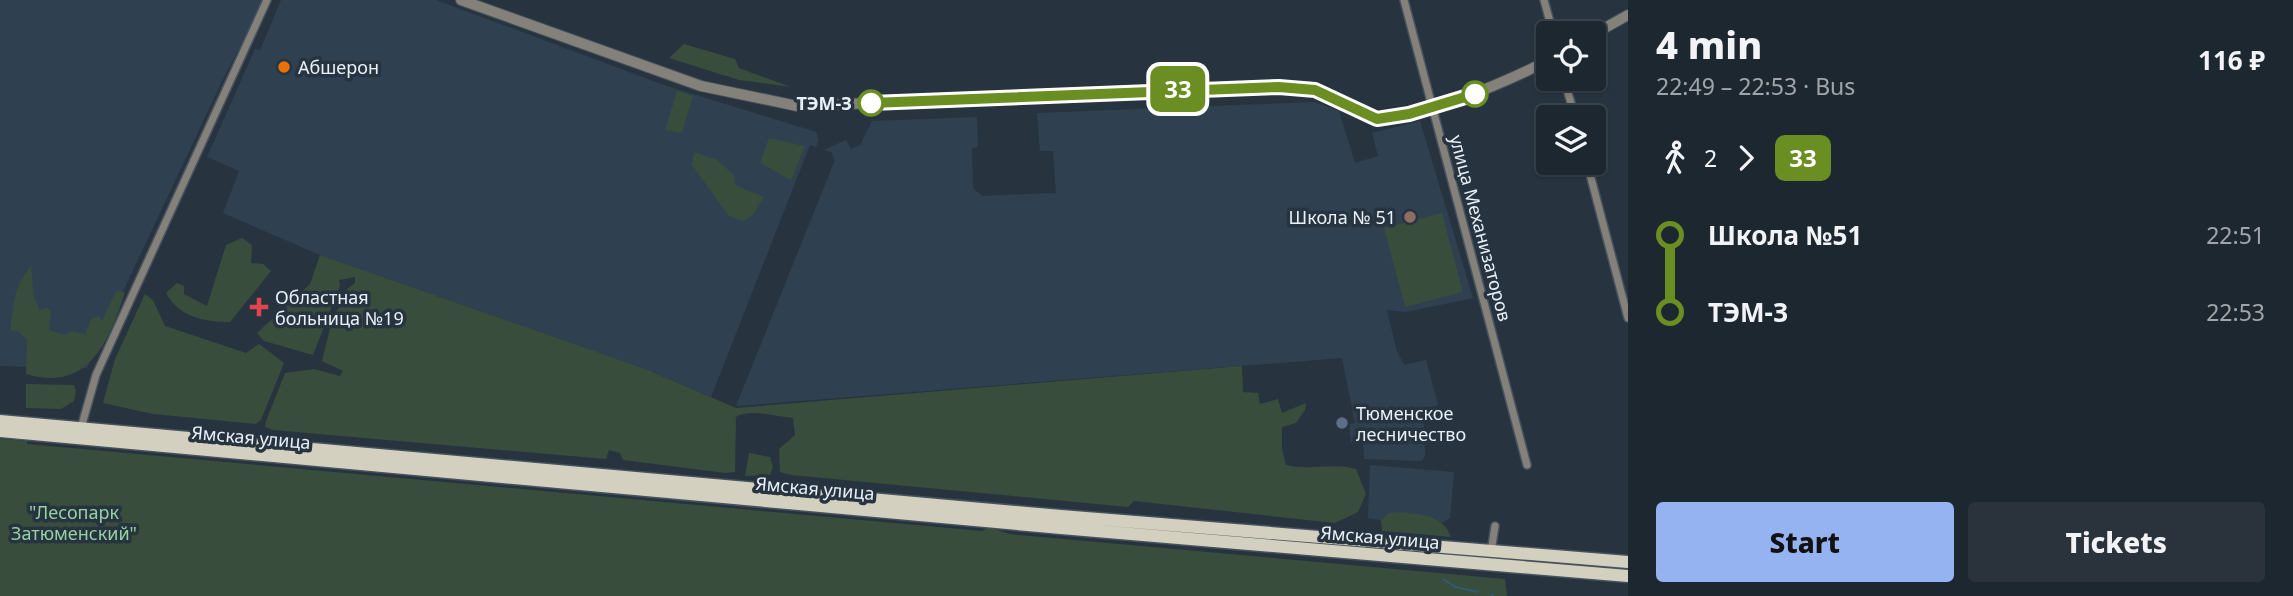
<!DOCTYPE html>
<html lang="en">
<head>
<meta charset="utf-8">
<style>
	body { margin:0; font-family:"Noto Sans",sans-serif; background:#2a333c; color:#f1f3f6; height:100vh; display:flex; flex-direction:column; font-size:26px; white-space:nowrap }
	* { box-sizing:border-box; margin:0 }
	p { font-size:23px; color:#a0a5ab }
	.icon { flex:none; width:38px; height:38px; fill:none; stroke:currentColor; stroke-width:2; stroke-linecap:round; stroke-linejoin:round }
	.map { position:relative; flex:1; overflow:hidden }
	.sheet { display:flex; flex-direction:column; background:#1d2730; width:665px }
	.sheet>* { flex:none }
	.badge { padding:0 14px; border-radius:10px; font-size:24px; line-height:46px }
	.fabs { position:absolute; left:1536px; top:21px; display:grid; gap:14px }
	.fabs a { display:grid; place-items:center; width:70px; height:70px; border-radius:7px; background:#1d2730; box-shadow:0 2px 5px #0004,0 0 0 2px #3b444c; font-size:35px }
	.map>.badge { position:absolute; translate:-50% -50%; box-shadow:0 0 0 4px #fff }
	.legs { display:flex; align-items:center; gap:10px; height:77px; padding:0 28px; font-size:23px }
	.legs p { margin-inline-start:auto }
	.summary { display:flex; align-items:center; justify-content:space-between; height:119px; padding:0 28px }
	h1 { font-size:38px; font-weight:800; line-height:52px }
	.primary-button { display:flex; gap:14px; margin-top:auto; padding:14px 28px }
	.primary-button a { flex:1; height:80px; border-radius:7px; background:#95b2f1; color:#111; font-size:28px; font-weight:800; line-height:80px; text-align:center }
	.primary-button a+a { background:#2a333c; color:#f1f3f6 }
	ul { padding:0 28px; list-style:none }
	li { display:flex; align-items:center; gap:24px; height:77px; font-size:26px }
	li i { display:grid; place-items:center; width:10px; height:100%; margin:0 9px; background:currentColor }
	li i::after { content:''; width:18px; height:18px; margin:-9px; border:5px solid; border-radius:50%; background:#1d2730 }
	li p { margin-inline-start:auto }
	li:first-child i { background:linear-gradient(#0000 50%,currentColor 0) }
	li:last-child i { background:linear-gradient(currentColor 50%,#0000 0) }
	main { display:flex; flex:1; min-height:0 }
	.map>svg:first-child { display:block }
</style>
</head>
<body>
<main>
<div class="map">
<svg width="1628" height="596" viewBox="0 0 1628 596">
	<rect width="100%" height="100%" fill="#273440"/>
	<path fill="#2f4151" d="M 0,0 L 264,0 L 223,79 L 87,368 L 0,366 Z
		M 281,0 L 436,0 L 664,85 L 816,132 L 819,141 L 816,147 L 810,145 L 711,397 L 643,368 L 320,255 L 223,213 L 239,171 L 207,157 L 255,49 L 260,50 Z
		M 1314,102 L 1339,111 L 1355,163 L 1378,156 L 1372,133 L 1420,121 L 1473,298 L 1406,312 L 1387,310 L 1397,352 L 1404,365 L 1426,360 L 1438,405 L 1423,409 L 1425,456 L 1421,461 L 1364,459 L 1363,442 L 1351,442 L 1349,424 L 1355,423 L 1342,358 L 736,406 L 835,160 L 831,152 L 824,150 L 846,140 L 851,149 L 860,145 L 872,121 L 977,117 L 978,147 L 972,148 L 973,188 L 982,196 L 1056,193 L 1053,151 L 1040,151 L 1037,113 Z
		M 1370,465 L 1454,472 L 1450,518 L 1442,523 L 1434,518 L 1387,514 L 1381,520 L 1368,518 Z"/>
	<path fill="#384d3c" d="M 684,44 L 735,59 L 739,68 L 791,87 L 739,80 L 669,58 Z
		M 677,91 L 693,96 L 682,133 L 665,130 Z
		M 769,138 L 805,146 L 791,180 L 760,163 Z
		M 694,152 L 717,160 L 734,175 L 735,185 L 764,197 L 753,215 L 743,221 L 728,215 L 692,165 Z
		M 1442,213 L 1463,292 L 1405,307 L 1384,228 Z
		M 242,238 L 252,245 L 251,263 L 263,264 L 271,271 L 230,322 C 204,322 179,317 166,293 L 177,283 L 184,286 L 184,294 L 207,306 L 226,245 Z
		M 320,255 L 643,368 L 736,408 L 1242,366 L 1243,392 L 1258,393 L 1260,404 L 1278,399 L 1282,413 L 1306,403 L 1305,410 L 1296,423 L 1282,427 L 1282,449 L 1286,465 C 1310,471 1333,462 1356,469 L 1366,494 L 1358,512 L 1335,523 L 1134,501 L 1128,507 L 791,475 L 780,472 L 779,449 L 795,435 L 793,418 C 777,417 749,408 736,417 L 735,472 L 726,473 L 623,460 L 620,453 L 609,450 L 606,459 L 273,430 L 265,427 L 266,421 L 285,373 L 314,369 L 340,376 L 343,371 L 322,361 L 333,316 L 346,298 L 344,292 L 355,283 L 355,277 L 339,280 L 340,286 L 313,355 L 264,341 L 257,333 L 310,284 Z
		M 31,266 L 34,297 L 40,310 L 47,307 L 51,312 L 49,330 L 65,335 L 70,331 L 85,334 L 91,319 L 99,316 L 102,321 L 116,291 L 125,292 C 109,342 88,393 26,374 L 27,340 L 19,332 L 10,330 C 15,303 12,289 31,266 Z
		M 145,294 L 153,300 L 165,326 L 246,353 L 259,344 L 284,363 L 261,420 L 256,424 L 153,414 L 103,403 L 115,359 Z
		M 26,384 L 74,385 L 76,391 L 74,401 L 61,409 L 26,408 Z
		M 0,439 L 27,441 L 27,444 L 982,531 L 989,527 L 1009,534 L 1505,579 L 1507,596 L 0,596 Z
		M 749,453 L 770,457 L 773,467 L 770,475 L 745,476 Z
		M 1396,512 C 1417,514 1443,513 1451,537 L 1382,531 L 1381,520 L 1387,514 Z"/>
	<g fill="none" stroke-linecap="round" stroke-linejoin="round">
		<path stroke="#2e5a73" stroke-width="2" d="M 1443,579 L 1455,587 L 1478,592
			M 1492,594 L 1493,596"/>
		<g stroke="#46525d" stroke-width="10">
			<path id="minor" d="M 1404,0 L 1527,465
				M 1544,0 L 1553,33
				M 1564,79 L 1575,117
				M 1587,163 L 1628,318
				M 81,428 L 96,375 L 267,0
				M 1491,552 L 1495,526"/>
		</g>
		<g stroke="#46525d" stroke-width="12">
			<path id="tertiary" d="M 461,0 L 701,86 L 797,106 L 1279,87 C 1302,88 1321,91 1341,102 C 1351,107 1360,115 1370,118 C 1404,128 1516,77 1549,60
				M 1594,34 L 1628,15"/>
		</g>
		<g stroke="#46525d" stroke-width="15">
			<path id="primary" d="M 0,421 L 1061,516 L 1628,562
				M 0,431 L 1061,528 L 1628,576"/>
		</g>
		<use href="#minor" stroke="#838179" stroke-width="7"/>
		<use href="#tertiary" stroke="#838179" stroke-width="10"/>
		<use href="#primary" stroke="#d4d0bf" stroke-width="12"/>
	</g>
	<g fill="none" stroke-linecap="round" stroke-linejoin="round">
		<g stroke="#fff" stroke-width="16">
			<path id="line-1" d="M 871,103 L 1279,87 L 1315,90 L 1377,119 L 1409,114 L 1475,94"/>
		</g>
		<use href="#line-1" stroke="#6b8e23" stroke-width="10"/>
	</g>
	<circle fill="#e8710a" stroke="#273440" stroke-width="2.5" cx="284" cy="67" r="7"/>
	<g fill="#fff" stroke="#6b8e23" stroke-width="3.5">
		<circle cx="1475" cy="94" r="12"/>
		<circle cx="871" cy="103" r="12"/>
	</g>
	<circle fill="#8d6e63" stroke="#273440" stroke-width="2.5" cx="1410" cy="217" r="7"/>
	<path fill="#e0444e" stroke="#273440" stroke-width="2.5" d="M255.5 296.5h7v7h7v7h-7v7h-7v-7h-7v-7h7z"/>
	<circle fill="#5c6f8a" stroke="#273440" stroke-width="2.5" cx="1342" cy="423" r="7"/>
	<g text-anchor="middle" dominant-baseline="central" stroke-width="7" stroke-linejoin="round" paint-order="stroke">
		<g font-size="18" fill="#e8f0f8" stroke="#273440" text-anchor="start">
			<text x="298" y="67">Абшерон</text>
			<text x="1396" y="217" text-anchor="end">Школа № 51</text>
			<text x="275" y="297">Областная<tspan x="275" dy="21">больница №19</tspan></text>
			<text x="1356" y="413">Тюменское<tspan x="1356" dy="21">лесничество</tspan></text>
		</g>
		<g font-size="18" font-weight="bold" fill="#e8f0f8" stroke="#273440" text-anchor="end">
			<text x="852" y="103">ТЭМ-З</text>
		</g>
		<g font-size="18" fill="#e8f0f8" stroke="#273440">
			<text transform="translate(1481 228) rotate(75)">улица Механизаторов</text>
			<text transform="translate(251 437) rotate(5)">Ямская улица</text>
			<text transform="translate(815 488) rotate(5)">Ямская улица</text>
			<text transform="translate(1380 537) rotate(5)">Ямская улица</text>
		</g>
		<g font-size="18" fill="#95d2a1" stroke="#273440">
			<text x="74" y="512">"Лесопарк<tspan x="74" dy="21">Затюменский"</tspan></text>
		</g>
	</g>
</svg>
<div class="fabs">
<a><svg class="icon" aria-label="locate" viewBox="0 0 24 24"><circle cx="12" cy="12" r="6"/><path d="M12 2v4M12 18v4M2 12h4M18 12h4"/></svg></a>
<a><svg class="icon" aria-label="layers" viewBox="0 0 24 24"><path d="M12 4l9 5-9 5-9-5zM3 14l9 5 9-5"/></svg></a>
</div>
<b class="badge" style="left:1178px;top:89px;background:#6b8e23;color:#fff">33</b>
</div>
<section class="sheet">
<div class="summary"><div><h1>4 min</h1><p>22:49 – 22:53 · Bus</p></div><b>116 ₽</b></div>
<div class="legs"><svg class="icon" aria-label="walk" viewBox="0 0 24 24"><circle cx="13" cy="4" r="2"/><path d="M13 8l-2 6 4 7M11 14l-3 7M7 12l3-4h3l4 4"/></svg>2<svg class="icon" aria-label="forward" viewBox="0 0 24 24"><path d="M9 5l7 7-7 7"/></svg><b class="badge" style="background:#6b8e23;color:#fff">33</b></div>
<ul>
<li><i style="color:#6b8e23"></i><b>Школа №51</b><p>22:51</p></li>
<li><i style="color:#6b8e23"></i><b>ТЭМ-З</b><p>22:53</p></li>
</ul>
<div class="primary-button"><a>Start</a><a>Tickets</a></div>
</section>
</main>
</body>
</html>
